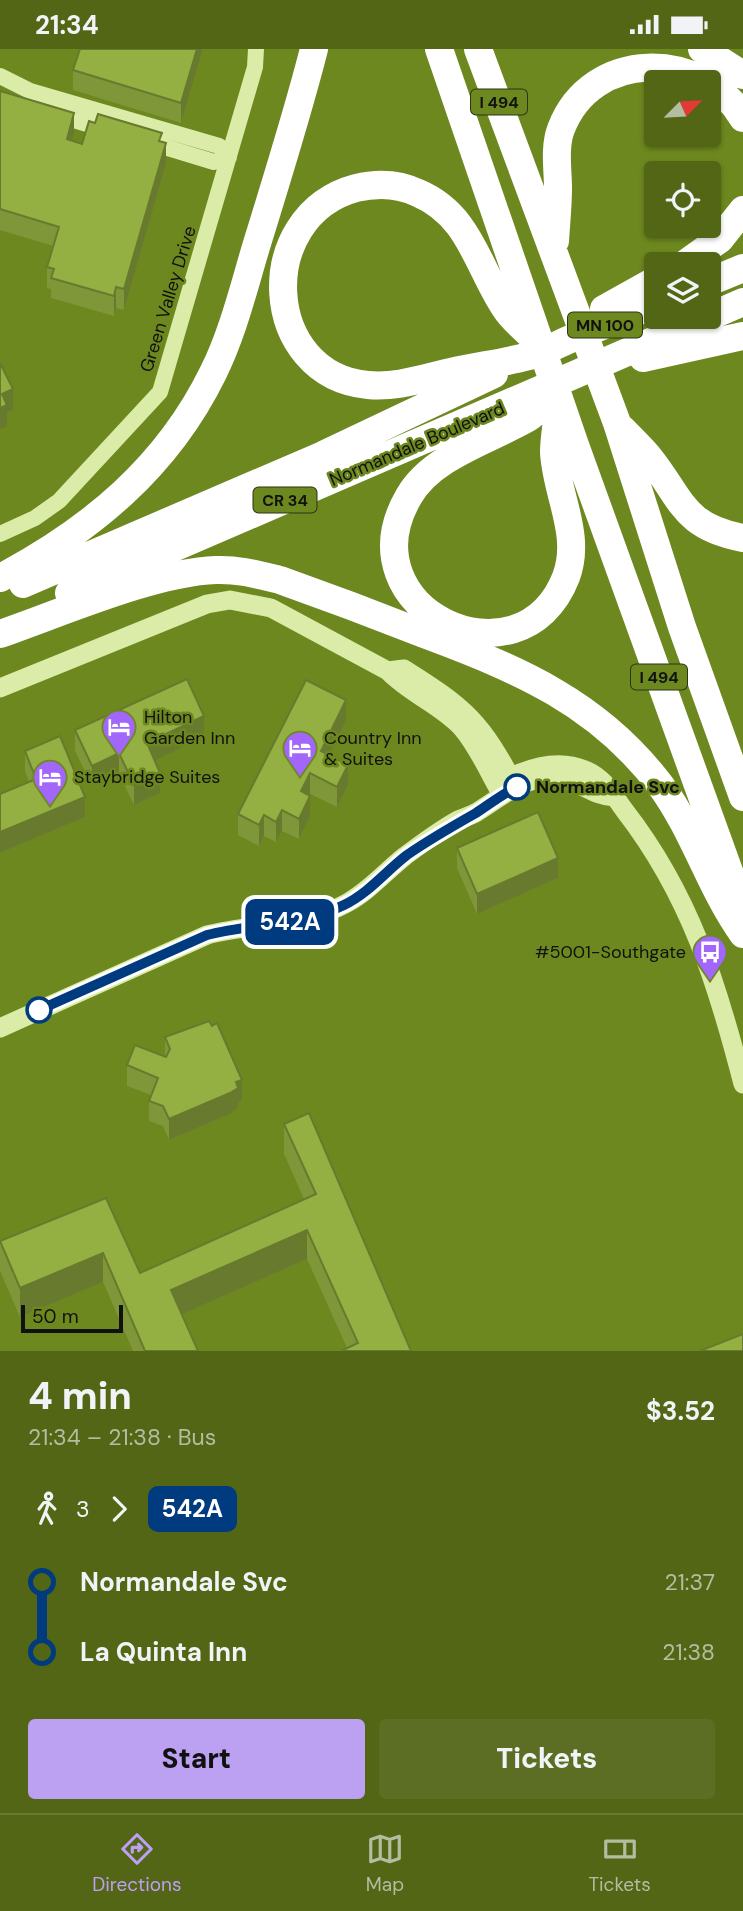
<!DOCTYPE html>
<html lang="en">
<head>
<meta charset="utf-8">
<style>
	body { margin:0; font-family:"DM Sans",sans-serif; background:#5c6e23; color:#f1f3f6; height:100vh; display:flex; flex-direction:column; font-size:26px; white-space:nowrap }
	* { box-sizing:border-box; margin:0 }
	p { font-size:23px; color:#b5bda1 }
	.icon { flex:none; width:38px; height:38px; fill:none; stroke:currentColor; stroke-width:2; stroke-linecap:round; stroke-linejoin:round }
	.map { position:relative; height:1302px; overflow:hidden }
	.details { display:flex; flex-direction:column; background:#526616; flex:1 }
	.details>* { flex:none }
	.badge { padding:0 14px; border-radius:10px; font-size:24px; line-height:46px }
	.needle { width:46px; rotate:66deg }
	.buttons { position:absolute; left:644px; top:21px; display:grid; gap:14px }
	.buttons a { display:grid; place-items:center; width:77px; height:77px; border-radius:7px; background:#526616; box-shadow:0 2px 5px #0004; font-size:35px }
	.scale { position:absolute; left:21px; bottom:18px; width:102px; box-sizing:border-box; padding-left:7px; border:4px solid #111; border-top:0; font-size:19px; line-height:24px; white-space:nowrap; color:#111; -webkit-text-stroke:5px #6d881e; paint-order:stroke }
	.map>.badge { position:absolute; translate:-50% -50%; box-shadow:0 0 0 4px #fff }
	.legs { display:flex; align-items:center; gap:10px; height:77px; padding:0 28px; font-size:23px }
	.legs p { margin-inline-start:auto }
	.head { display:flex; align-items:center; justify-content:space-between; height:119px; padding:0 28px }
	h1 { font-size:38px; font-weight:800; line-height:52px }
	.primary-button { display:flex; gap:14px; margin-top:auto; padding:14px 28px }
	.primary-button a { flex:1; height:80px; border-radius:7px; background:#bca0f2; color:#111; font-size:28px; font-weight:800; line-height:80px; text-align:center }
	.primary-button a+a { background:#5c6e23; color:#f1f3f6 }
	ul { padding:0 28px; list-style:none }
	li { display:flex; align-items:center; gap:24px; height:70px; font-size:26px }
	li i { display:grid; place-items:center; width:10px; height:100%; margin:0 9px; background:currentColor }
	li i::after { content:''; width:18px; height:18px; margin:-9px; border:5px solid; border-radius:50%; background:#526616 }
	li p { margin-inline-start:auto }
	li:first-child i { background:linear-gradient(#0000 50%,currentColor 0) }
	li:last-child i { background:linear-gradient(currentColor 50%,#0000 0) }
	.status { display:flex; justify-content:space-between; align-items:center; height:49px; padding:0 35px; background:#526616; direction:ltr }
	.status svg { height:19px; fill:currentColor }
	.dock { display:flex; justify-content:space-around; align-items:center; height:98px; border-top:2px solid #687a35; background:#526616; font-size:19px; color:#b5bda1 }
	.dock a { display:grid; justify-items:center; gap:4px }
	.dock .on { color:#bca0f2 }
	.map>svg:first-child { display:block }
</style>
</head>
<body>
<div class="status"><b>21:34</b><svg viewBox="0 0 49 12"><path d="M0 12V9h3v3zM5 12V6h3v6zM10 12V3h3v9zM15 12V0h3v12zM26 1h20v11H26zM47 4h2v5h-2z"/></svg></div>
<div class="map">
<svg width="743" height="1302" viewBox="0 0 743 1302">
	<rect width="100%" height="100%" fill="#6d881e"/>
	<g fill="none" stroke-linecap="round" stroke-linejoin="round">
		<path stroke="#dbeba8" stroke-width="16" d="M 0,27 L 30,42 L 219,97 L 229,108
			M 54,65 L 107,81
			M 145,92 L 214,113 L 229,108
			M 0,485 L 35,469 L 59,452 L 160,343 L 255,18 L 256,0"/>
		<path stroke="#dbeba8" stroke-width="19" d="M 388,622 L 404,620 C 466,659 482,673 516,739
			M 0,639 L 207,555 L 230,551 L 271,559 L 388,622 C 410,645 441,656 462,679 C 479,699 489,724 502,746
			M 498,734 C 524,721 555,708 585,721 C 605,729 613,746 625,762 C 690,846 717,934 743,1035
			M 0,979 L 207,886 C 254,874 304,878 347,854 C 369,842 385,823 405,807 C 421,795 440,781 458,771 C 464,768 471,767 477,763 C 498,750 519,732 544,729 C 575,726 589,747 614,748"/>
		<path stroke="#fff" stroke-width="28" d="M 439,0 L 575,396 L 743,861
			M 478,0 L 617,374 L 682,578 L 743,748
			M 702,0 L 743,26
			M 555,192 C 556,175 558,157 558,139 C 558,121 554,98 561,80 C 591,0 702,0 743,69
			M 685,215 L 720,190 L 743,161
			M 709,233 L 743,219
			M 604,260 L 656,231
			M 538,293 C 528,283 513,272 505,259 C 477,217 470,166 418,144 C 399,135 377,134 356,139 C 253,167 261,326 368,336 C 396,339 424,329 451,323 C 477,317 503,314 529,307 C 542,304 555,297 568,291 C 598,279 627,267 656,255
			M 643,309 L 743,287
			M 551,348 C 544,355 536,364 528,369 C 490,391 432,407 409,447 C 342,561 521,644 566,528 C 582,486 556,445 554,403 C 554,390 557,375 558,361
			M 622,380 C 631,389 640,398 648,407 C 683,450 681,477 743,489
			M 0,529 C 91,481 167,418 213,324 C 234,282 245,233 259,188 C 278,126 298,63 314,0
			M 23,535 L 323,406 L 494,325
			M 69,544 L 743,253
			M 0,585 C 61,564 154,523 216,521 C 238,520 259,526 280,531 C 328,548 376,566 424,585 C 518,620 599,654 661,737 C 695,784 710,839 743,885"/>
	</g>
	<path fill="#7f9639" d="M 80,0 L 203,0 L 181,74 L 73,41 L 73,21 Z
		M 0,42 L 74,85 L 72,92 L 82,95 L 162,93 L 166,115 L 124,261 L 116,259 L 114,267 L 51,249 L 51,240 L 47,239 L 47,218 L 53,197 L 0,181 Z
		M 346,672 L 329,706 L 348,736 L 337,758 L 310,745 L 309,746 L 310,768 L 299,790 L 282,782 L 276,793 L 264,787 L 259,797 L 238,786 L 238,765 Z
		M 75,681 L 204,688 L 154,711 L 160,744 L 134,756 L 119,725 L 92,737 L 75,702 Z
		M 25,702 L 85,768 L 0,804 L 0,745 L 29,733 L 25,722 Z
		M 457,799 L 558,829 L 477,865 L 457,819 Z
		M 165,988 L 242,1051 L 238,1053 L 238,1059 L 230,1065 L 169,1091 L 163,1077 L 149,1072 L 149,1052 L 151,1046 L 127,1037 L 127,1016 L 165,1008 Z
		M 284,1075 L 411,1302 L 347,1299 L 307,1210 L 182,1265 L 198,1302 L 133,1302 L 103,1233 L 20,1268 L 0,1222 L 0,1192 L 106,1149 L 140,1224 L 304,1150 L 284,1105 Z"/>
	<path fill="#687a2e" d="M 197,0 L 203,0 L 181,74 L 181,54 Z
		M 74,64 L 74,85 L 67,111 L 67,90 Z
		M 166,94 L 166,115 L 124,261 L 124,240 Z
		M 116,238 L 116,259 L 114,267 L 114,247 Z
		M 13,340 L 13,361 L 7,363 L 7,377 L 0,380 L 0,359 L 2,345 Z
		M 346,651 L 346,672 L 321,723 L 321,702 Z
		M 204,667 L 204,688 L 147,715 L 147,694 Z
		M 119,704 L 119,725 L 92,737 L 92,717 Z
		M 348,716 L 348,736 L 337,758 L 337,738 Z
		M 160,724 L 160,744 L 134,756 L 134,736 Z
		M 310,724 L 310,745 L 301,763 L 301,742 Z
		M 310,747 L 310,768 L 299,790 L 299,770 Z
		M 85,748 L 85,768 L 0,804 L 0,783 Z
		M 282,761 L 282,782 L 276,793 L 276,773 Z
		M 264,766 L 264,787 L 259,797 L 259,776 Z
		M 558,809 L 558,829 L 477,865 L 477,845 Z
		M 242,1031 L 242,1051 L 238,1053 L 238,1059 L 230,1065 L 169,1091 L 169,1070 Z
		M 307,1181 L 307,1210 L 171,1270 L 171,1241 Z
		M 103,1204 L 103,1233 L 20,1268 L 20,1239 Z"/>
	<path fill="#94af42" stroke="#687a2e" stroke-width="2" d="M 80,0 L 197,0 L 181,54 L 73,21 Z
		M 0,42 L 74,64 L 67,90 L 82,95 L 89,72 L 95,74 L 98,65 L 162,84 L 159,92 L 166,94 L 124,240 L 116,238 L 114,247 L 51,229 L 54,220 L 47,218 L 59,178 L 0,160 Z
		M 0,314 L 13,340 L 2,345 L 7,356 L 0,359 Z
		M 187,630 L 204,667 L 147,694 L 160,724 L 134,736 L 119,704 L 92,717 L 75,681 Z
		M 306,631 L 346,651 L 321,702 L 348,716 L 337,738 L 310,724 L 301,742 L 310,747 L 299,770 L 282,761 L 276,773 L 264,766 L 259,776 L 238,765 Z
		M 60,687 L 85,748 L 0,783 L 0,745 L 36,730 L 25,702 Z
		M 538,763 L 558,809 L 477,845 L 457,799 Z
		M 209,972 L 212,977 L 217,974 L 242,1031 L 236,1033 L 238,1039 L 230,1044 L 169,1070 L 163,1057 L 149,1052 L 158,1029 L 127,1016 L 135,996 L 166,1008 L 170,1000 L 165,988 Z
		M 309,1064 L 411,1302 L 341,1302 L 358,1294 L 307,1181 L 171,1241 L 198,1302 L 145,1302 L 103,1204 L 20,1239 L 0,1192 L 106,1149 L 140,1224 L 316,1145 L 284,1075 Z
		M 743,1285 L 743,1302 L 700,1302 Z"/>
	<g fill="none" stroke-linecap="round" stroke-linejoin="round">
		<g stroke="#fff" stroke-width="16">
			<path id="line-1" d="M 39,961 L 207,886 C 253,874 301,877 344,856 C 369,844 386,822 407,806 C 430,790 453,777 476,764 C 490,755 502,745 517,738"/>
		</g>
		<use href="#line-1" stroke="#003b80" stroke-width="10"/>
	</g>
	<defs>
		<g id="hotel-pin" transform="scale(1.75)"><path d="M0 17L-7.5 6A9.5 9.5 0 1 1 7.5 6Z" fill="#a266fb" stroke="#6d881e"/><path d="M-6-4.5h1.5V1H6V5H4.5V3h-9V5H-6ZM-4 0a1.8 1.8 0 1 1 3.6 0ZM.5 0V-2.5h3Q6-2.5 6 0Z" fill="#fff"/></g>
		<g id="bus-pin" transform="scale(1.75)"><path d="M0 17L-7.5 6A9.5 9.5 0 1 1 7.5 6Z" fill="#a266fb" stroke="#6d881e"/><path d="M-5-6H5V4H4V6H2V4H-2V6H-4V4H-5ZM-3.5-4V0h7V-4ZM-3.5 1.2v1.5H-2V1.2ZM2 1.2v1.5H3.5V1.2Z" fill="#fff"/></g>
	</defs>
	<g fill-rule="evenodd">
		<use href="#hotel-pin" x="119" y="678"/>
		<use href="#hotel-pin" x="300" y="699"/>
		<use href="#hotel-pin" x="50" y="728"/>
		<use href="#bus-pin" x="710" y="903"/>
	</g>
	<g fill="#fff" stroke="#003b80" stroke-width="3.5">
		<circle cx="517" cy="738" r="12"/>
		<circle cx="39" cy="961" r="12"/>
	</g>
	<g text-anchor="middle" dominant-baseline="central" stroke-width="5" stroke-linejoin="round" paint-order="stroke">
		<g fill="#6d881e" stroke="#2d3515" stroke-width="2">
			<rect x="471" y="40.5" width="56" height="25" rx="5"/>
			<rect x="568" y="263.5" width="74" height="25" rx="5"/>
			<rect x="253.5" y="438.5" width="63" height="25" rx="5"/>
			<rect x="631" y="615.5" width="56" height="25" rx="5"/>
		</g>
		<g font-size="16" font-weight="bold" fill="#111">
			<text x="499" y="53">I 494</text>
			<text x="605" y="276">MN 100</text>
			<text x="285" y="451">CR 34</text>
			<text x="659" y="628">I 494</text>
		</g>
		<g font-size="18" fill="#111" stroke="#6d881e">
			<text transform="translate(168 250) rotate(-73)">Green Valley Drive</text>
			<text transform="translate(417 395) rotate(-23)">Normandale Boulevard</text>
		</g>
		<g font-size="18" fill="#111" stroke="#6d881e" text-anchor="start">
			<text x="144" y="668">Hilton<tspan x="144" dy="21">Garden Inn</tspan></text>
			<text x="324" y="689">Country Inn<tspan x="324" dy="21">&amp; Suites</tspan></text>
			<text x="74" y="728">Staybridge Suites</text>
			<text x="686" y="903" text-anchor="end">#5001-Southgate</text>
		</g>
		<g font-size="18" font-weight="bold" fill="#111" stroke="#6d881e" text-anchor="start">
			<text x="536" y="738">Normandale Svc</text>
		</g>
	</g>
</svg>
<div class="buttons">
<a><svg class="needle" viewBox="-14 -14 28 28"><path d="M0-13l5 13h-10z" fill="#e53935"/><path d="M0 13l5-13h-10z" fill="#b5bda1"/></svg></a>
<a><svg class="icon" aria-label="locate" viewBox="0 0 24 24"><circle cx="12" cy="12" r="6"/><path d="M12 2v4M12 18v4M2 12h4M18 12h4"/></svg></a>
<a><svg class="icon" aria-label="layers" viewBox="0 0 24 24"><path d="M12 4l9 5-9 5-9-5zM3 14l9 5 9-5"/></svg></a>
</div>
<div class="scale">50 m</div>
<b class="badge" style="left:290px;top:873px;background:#003b80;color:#fff">542A</b>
</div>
<section class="details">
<div class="head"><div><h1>4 min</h1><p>21:34 – 21:38 · Bus</p></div><b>$3.52</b></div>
<div class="legs"><svg class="icon" aria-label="walk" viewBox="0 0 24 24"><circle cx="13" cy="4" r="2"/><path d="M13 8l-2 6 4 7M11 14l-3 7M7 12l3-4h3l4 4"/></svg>3<svg class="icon" aria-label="forward" viewBox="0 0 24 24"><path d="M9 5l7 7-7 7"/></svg><b class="badge" style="background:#003b80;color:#fff">542A</b></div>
<ul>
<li><i style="color:#003b80"></i><b>Normandale Svc</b><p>21:37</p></li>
<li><i style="color:#003b80"></i><b>La Quinta Inn</b><p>21:38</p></li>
</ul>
<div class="primary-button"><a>Start</a><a>Tickets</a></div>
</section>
<nav class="dock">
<a class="on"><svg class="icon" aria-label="directions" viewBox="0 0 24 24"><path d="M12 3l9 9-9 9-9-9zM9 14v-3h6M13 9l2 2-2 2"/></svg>Directions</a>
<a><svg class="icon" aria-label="map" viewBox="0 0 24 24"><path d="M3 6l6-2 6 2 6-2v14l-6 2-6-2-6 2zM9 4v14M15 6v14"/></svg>Map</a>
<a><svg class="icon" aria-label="tickets" viewBox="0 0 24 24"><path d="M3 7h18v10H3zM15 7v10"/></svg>Tickets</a>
</nav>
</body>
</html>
